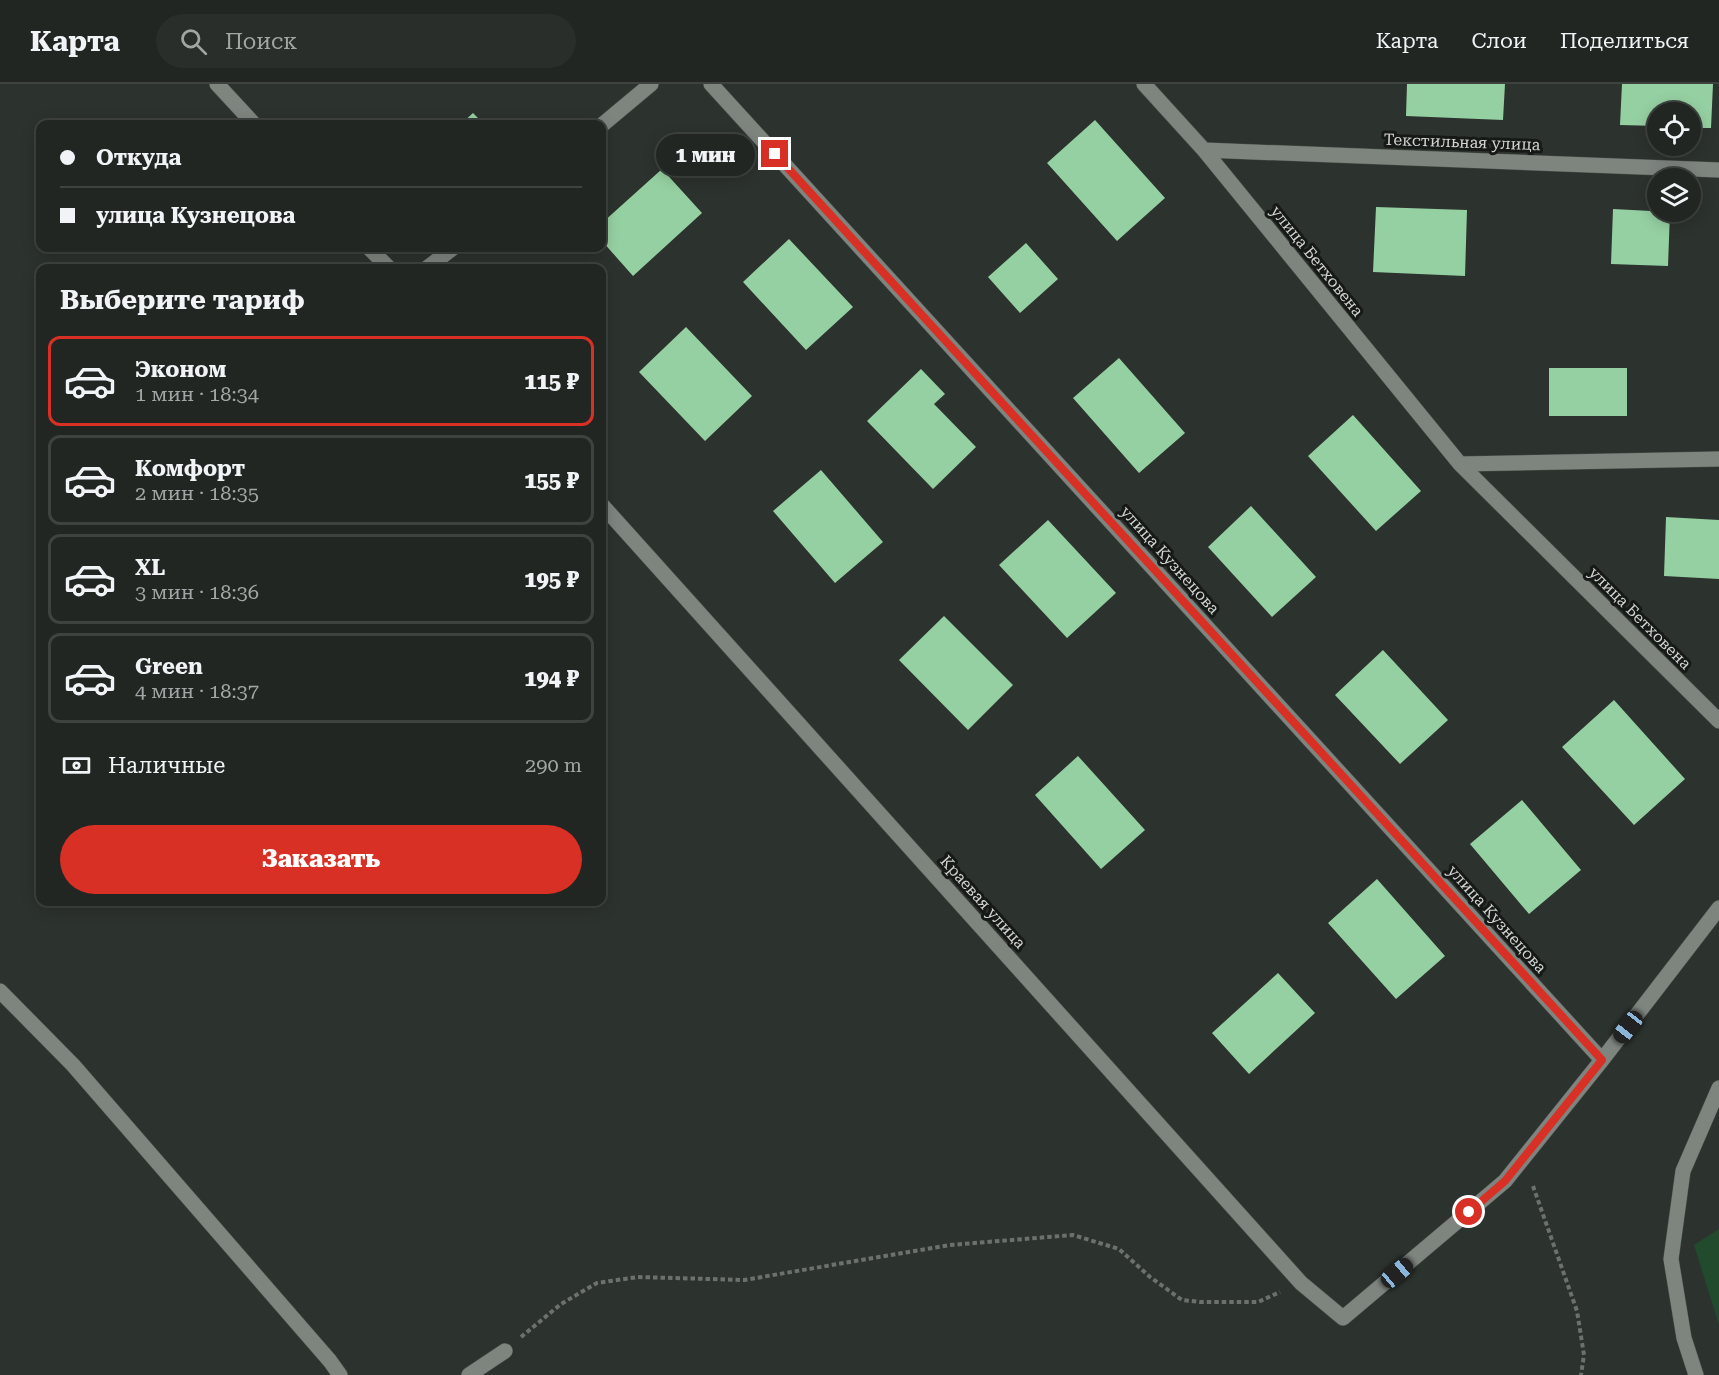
<!DOCTYPE html>
<html lang="ru">
<meta charset="utf-8">
<style>
body{margin:0;font-family:"Roboto Serif",serif;background:#292e2a;color:#f1f3f6;height:100vh;display:flex;flex-direction:column;font-size:22px;white-space:nowrap}
*{box-sizing:border-box;margin:0}
p{font-size:20px;color:#a2a5a5}
.icon{flex:none;width:33px;height:33px;fill:none;stroke:currentColor;stroke-width:2;stroke-linecap:round;stroke-linejoin:round}
.map{position:relative;flex:1;overflow:hidden}
.details{position:absolute;left:36px;top:180px;width:570px;height:642px;display:flex;flex-direction:column;background:#212622;border-radius:12px;box-shadow:0 3px 15px #0003,0 0 0 2px #3e4340}
.details>*{flex:none}
.top-card{position:absolute;left:36px;top:36px;width:570px;height:132px;border-radius:12px;box-shadow:0 3px 15px #0003,0 0 0 2px #3e4340;display:grid;align-content:center;height:132px;padding:0 24px;background:#212622}
.buttons{position:absolute;left:1647px;top:18px;display:grid;gap:12px}
.buttons a{display:grid;place-items:center;width:54px;height:54px;border-radius:50%;background:#212622;box-shadow:0 3px 15px #0003,0 0 0 2px #3e4340;font-size:30px}
.end{position:absolute;width:27px;height:27px;margin:-14px;border:8px solid #d93025;background:#fff;box-shadow:0 0 0 3px #fff}
.from{border-radius:50%}
.bubble{position:absolute;height:42px;border-radius:21px;background:#212622;box-shadow:0 3px 15px #0003,0 0 0 2px #3e4340;font-size:20px;font-weight:800;line-height:42px;text-align:center}
.car{position:absolute;width:18px;height:36px;margin:-18px -9px;border-radius:8px;box-shadow:0 0 4px 2px #0007;background:linear-gradient(#222 24%,#8ab4d8 0 40%,#222 0 76%,#8ab4d8 0 86%,#222 0)}
.top-card b{display:flex;align-items:center;gap:21px;height:57px;font-size:22px}
.top-card b+b{border-top:2px solid #3e4340}
.top-card i{width:15px;height:15px;background:#f1f3f6}
ul{padding:0;list-style:none}
li{display:flex;align-items:center;gap:18px;height:90px;margin:0 12px 9px;padding:0 12px;border:3px solid #3e4340;border-radius:12px}
li div{flex:1}
li b{display:block;font-size:22px}
li em{font-style:normal;font-weight:800}
li.active{border-color:#d93025}
li>.icon{width:54px;height:54px;stroke-width:1.5}
h2{padding:0 24px;font-size:27px;line-height:72px}
.pay{display:flex;align-items:center;gap:15px;height:66px;padding:0 24px;font-size:22px}
.pay p{margin-inline-start:auto}
.button{display:flex;gap:12px;margin-top:auto;padding:12px 24px}
.button a{flex:1;height:69px;border-radius:36px;background:#d93025;color:#fff;font-size:24px;font-weight:800;line-height:69px;text-align:center}
header{display:flex;align-items:center;gap:36px;box-sizing:border-box;height:84px;padding:0 30px;background:#212622;border-bottom:2px solid #3e4340}
header strong{font-size:28px}
nav{display:flex;gap:33px;margin-inline-start:auto;font-size:21px}
.search{width:420px;height:54px;background:#292e2a;display:flex;align-items:center;gap:15px;box-sizing:border-box;padding:0 21px;border-radius:33px;color:#a2a5a5;font-size:22px}
.map>svg:first-child{display:block}
</style>
<header>
<strong>Карта</strong>
<div class="search"><svg class="icon" aria-label="search" viewBox="0 0 24 24"><circle cx="10" cy="10" r="6"/><path d="M15 15l6 6"/></svg>Поиск</div>
<nav><a>Карта</a><a>Слои</a><a>Поделиться</a></nav>
</header>
<div class="map">
<svg width="1719" height="1291" viewBox="0 0 1719 1291">
<rect width="100%" height="100%" fill="#2c322d"/>
<!-- green -->
<path fill="#224a2d" d="M1719,1145V1241L1694,1161Z"/>
<!-- building -->
<path fill="#95d0a2" d="M1407,0H1505L1503,36L1406,32Z
M1622,0H1713L1711,44H1690V28H1658V42L1620,41Z
M473,29L484,40H461Z
M1095,36L1165,114L1117,157L1047,79Z
M662,85L702,129L633,192L602,157V139Z
M1376,123L1467,126L1465,192L1373,188Z
M1613,125L1670,128L1668,182L1611,180Z
M789,155L853,223L806,266L743,198Z
M1026,159L1058,195L1020,229L988,193Z
M686,243L752,312L705,357L639,288Z
M1119,274L1185,349L1139,389L1073,314Z
M1549,284H1627V332H1549Z
M921,285L945,310L934,320L976,363L933,405L867,337Z
M1353,331L1421,407L1376,447L1308,372Z
M821,386L883,458L835,499L773,427Z
M1251,422L1316,493L1272,533L1208,463Z
M1666,433L1719,436V495L1664,492Z
M1048,436L1116,509L1067,554L999,481Z
M944,532L1013,601L968,646L899,576Z
M1383,566L1448,636L1400,680L1335,611Z
M1614,616L1685,695L1634,741L1562,663Z
M1078,672L1145,746L1101,785L1035,711Z
M1522,716L1581,786L1529,830L1470,760Z
M1377,795L1445,872L1396,915L1328,839Z
M1278,889L1315,929L1249,990L1212,949Z"/>
<g fill="none" stroke-linecap="round" stroke-linejoin="round">
<defs>
<path id="minor" d="M217,0L254,40
M711,0L1602,976
M1144,0L1204,66L1460,380L1719,637
M602,41L651,0
M1204,66L1719,86
M369,164L389,184
M427,184L453,164
M1460,380L1719,375
M602,421L1301,1199L1343,1234L1505,1097L1602,976L1719,824
M0,907L73,981L330,1277L340,1291
M469,1291L505,1267
M1696,1291L1684,1254L1671,1175L1683,1087L1719,1004"/>
</defs>
<!-- minor casing -->
<use href="#minor" stroke="#494e4a" stroke-width="16"/>
<!-- path -->
<path stroke="#6c716c" stroke-width="4" stroke-dasharray="4.5 3" stroke-linecap="butt" d="M1533,1102L1577,1227L1584,1271L1581,1291
M521,1253L561,1220L597,1199L638,1193L744,1196L950,1161L1073,1151L1119,1165L1150,1193L1182,1216L1200,1218H1258L1280,1208"/>
<!-- minor -->
<use href="#minor" stroke="#7e857f" stroke-width="15"/>
</g>
<g fill="none" stroke-linecap="round" stroke-linejoin="round">
<!-- route -->
<path stroke="#d93025" stroke-width="8" d="M775,70L1602,976L1505,1097L1469,1128"/>
</g>
<g text-anchor="middle" dominant-baseline="central" stroke-width="6" stroke-linejoin="round" paint-order="stroke">
<!-- street labels -->
<g font-size="16" fill="#d1d4d1" stroke="#161917">
<text transform="translate(1462 58) rotate(2)">Текстильная улица</text>
<text transform="translate(1317 177) rotate(51)">улица Бетховена</text>
<text transform="translate(1170 476) rotate(48)">улица Кузнецова</text>
<text transform="translate(1640 534) rotate(45)">улица Бетховена</text>
<text transform="translate(983 818) rotate(48)">Краевая улица</text>
<text transform="translate(1497 835) rotate(48)">улица Кузнецова</text>
</g>
</g>
</svg>
<div class="buttons">
<a><svg class="icon" aria-label="locate" viewBox="0 0 24 24"><circle cx="12" cy="12" r="6"/><path d="M12 2v4M12 18v4M2 12h4M18 12h4"/></svg></a>
<a><svg class="icon" aria-label="layers" viewBox="0 0 24 24"><path d="M12 4l9 5-9 5-9-5zM3 14l9 5 9-5"/></svg></a>
</div>
<i class="end from" style="left:1469px;top:1128px"></i>
<i class="end" style="left:775px;top:70px"></i>
<div class="bubble" style="left:656px;top:50px;width:99px">1 мин</div>
<i class="car" style="left:1628px;top:943px;rotate:218deg"></i>
<i class="car" style="left:1397px;top:1189px;rotate:50deg"></i>
<div class="top-card">
<b><i class="from"></i>Откуда</b>
<b><i></i>улица Кузнецова</b>
</div>
<section class="details">
<h2>Выберите тариф</h2>
<ul>
<li class="active"><svg class="icon" aria-label="car" viewBox="0 0 24 24"><path d="M5 17H2v-5l4-1 3-4h7l3 4 3 1v5h-3M9 17h6M6 11h13"/><circle cx="7" cy="17" r="2"/><circle cx="17" cy="17" r="2"/></svg><div><b>Эконом</b><p>1 мин · 18:34</p></div><em>115 ₽</em></li>
<li><svg class="icon" aria-label="car" viewBox="0 0 24 24"><path d="M5 17H2v-5l4-1 3-4h7l3 4 3 1v5h-3M9 17h6M6 11h13"/><circle cx="7" cy="17" r="2"/><circle cx="17" cy="17" r="2"/></svg><div><b>Комфорт</b><p>2 мин · 18:35</p></div><em>155 ₽</em></li>
<li><svg class="icon" aria-label="car" viewBox="0 0 24 24"><path d="M5 17H2v-5l4-1 3-4h7l3 4 3 1v5h-3M9 17h6M6 11h13"/><circle cx="7" cy="17" r="2"/><circle cx="17" cy="17" r="2"/></svg><div><b>XL</b><p>3 мин · 18:36</p></div><em>195 ₽</em></li>
<li><svg class="icon" aria-label="car" viewBox="0 0 24 24"><path d="M5 17H2v-5l4-1 3-4h7l3 4 3 1v5h-3M9 17h6M6 11h13"/><circle cx="7" cy="17" r="2"/><circle cx="17" cy="17" r="2"/></svg><div><b>Green</b><p>4 мин · 18:37</p></div><em>194 ₽</em></li>
</ul>
<div class="pay"><svg class="icon" aria-label="cash" viewBox="0 0 24 24"><path d="M3 7h18v10H3z"/><circle cx="12" cy="12" r="2"/></svg>Наличные<p>290 m</p></div>
<div class="button"><a>Заказать</a></div>
</section>
</div>
